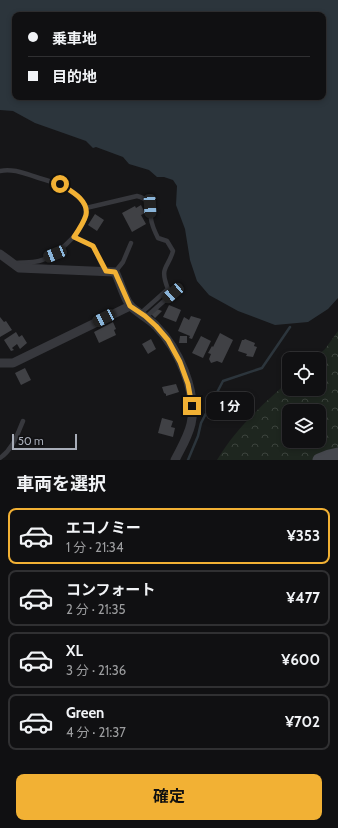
<!DOCTYPE html>
<html lang="ja">
<meta charset="utf-8">
<style>
body{margin:0;font-family:Cabin,"Noto Sans JP",sans-serif;background:#1e1e20;color:#f1f3f6;height:100vh;display:flex;flex-direction:column;font-size:15px;white-space:nowrap}
*{box-sizing:border-box;margin:0}
p{font-size:13px;color:#9c9d9f}
.icon{flex:none;width:22px;height:22px;fill:none;stroke:currentColor;stroke-width:2;stroke-linecap:round;stroke-linejoin:round}
.map{position:relative;height:460px;overflow:hidden}
.panel{display:flex;flex-direction:column;background:#101012;flex:1}
.panel>*{flex:none}
.guide{position:absolute;left:12px;top:12px;width:314px;height:88px;border-radius:8px;box-shadow:0 2px 6px #0003,0 0 0 1px #303032;display:grid;align-content:center;height:88px;padding:0 16px;background:#101012}
.buttons{position:absolute;left:282px;top:352px;display:grid;gap:8px}
.buttons a{display:grid;place-items:center;width:44px;height:44px;border-radius:8px;background:#101012;box-shadow:0 2px 6px #0003,0 0 0 1px #303032;font-size:20px}
.scale{position:absolute;left:12px;bottom:10px;width:65px;box-sizing:border-box;padding-left:4px;border:2px solid #a8adb8;border-top:0;font-size:11px;line-height:14px;white-space:nowrap;color:#a8adb8;-webkit-text-stroke:3px #111113;paint-order:stroke}
.end{position:absolute;width:18px;height:18px;margin:-9px;border:5px solid #f2b134;background:#111;box-shadow:0 0 0 2px #111}
.from{border-radius:50%}
.bubble{position:absolute;height:28px;border-radius:8px;background:#101012;box-shadow:0 2px 6px #0003,0 0 0 1px #303032;font-size:13px;font-weight:700;line-height:28px;text-align:center}
.car{position:absolute;width:12px;height:24px;margin:-12px -6px;border-radius:5px;box-shadow:0 0 3px 1px #0007;background:linear-gradient(#222 24%,#8ab4d8 0 40%,#222 0 76%,#8ab4d8 0 86%,#222 0)}
.guide b{display:flex;align-items:center;gap:14px;height:38px;font-size:15px}
.guide b+b{border-top:1px solid #303032}
.guide i{width:10px;height:10px;background:#f1f3f6}
ul{padding:0;list-style:none}
li{display:flex;align-items:center;gap:12px;height:56px;margin:0 8px 6px;padding:0 8px;border:2px solid #303032;border-radius:8px}
li div{flex:1}
li b{display:block;font-size:15px}
li em{font-style:normal;font-weight:700}
li.active{border-color:#f2b134}
li>.icon{width:36px;height:36px;stroke-width:1.5}
h2{padding:0 16px;font-size:18px;line-height:48px}
.button{display:flex;gap:8px;margin-top:auto;padding:8px 16px}
.button a{flex:1;height:46px;border-radius:8px;background:#f2b134;color:#111;font-size:16px;font-weight:700;line-height:46px;text-align:center}
.map>svg:first-child{display:block}
</style>
<div class="map">
<svg width="338" height="460" viewBox="0 0 338 460">
<defs>
<pattern id="forest-crowns" width="20" height="18" patternUnits="userSpaceOnUse"><rect width="20" height="18" fill="#1e261f"/><path d="M2 6a3 3 0 1 1 6 0M12 15a3 3 0 1 1 6 0" fill="none" stroke="#3c433d"/></pattern>
</defs>
<rect width="100%" height="100%" fill="#161618"/>
<!-- forest -->
<path fill="url(#forest-crowns)" fill-rule="evenodd" d="M338,331V460H217C236,428 262,405 289,381V389H319V359H314L325,349ZM289,411H319V441H289Z"/>
<!-- water -->
<path fill="#2c353c" fill-rule="evenodd" d="M0,0H338V298L328,309L308,322L275,325L238,311L209,295L197,281L190,260L185,229L176,205L177,186L173,180L164,177H157L149,170L129,164L123,157L96,147L93,148L86,141L35,123L13,111L0,110ZM15,15H323V97H15Z"/>
<g fill="none" stroke-linecap="round" stroke-linejoin="round">
<!-- stream -->
<path stroke="#2c353c" stroke-width="2.5" d="M188,460L198,436L201,423L223,381L262,368L290,327"/>
</g>
<!-- building -->
<path fill="#404145" d="M141,205L145,213L141,215L146,224L132,232L122,213L135,206L136,208Z
M95,214L104,220L97,231L88,225Z
M169,305L181,310L176,322L163,317Z
M157,309L162,311L155,318L151,314Z
M191,316L201,319L192,339L189,338L190,336L178,331L184,317L189,320Z
M0,317L4,322L6,321L12,330L0,337Z
M113,322L116,329L114,330L116,335L99,343L94,332Z
M16,332L19,337L22,335L27,343L20,349L17,344L12,348L14,350L11,351L4,340Z
M220,333L233,340L222,363L217,361L211,363L209,359L211,354L208,353L212,346L213,347Z
M180,336H187V343H179Z
M201,336L211,341L203,358L192,353Z
M151,339L156,349L148,354L142,344Z
M245,339L255,343L254,346L257,347L253,357L246,356L247,354L238,351L242,340H244Z
M25,368L31,380L21,385L15,373Z
M176,384L179,392L166,396V394L164,393L162,387Z
M162,418L173,421L171,427L175,428L173,437L158,433Z"/>
<g fill="none" stroke-linecap="round" stroke-linejoin="round">
<!-- lane -->
<path stroke="#37383d" stroke-width="4.5" d="M0,171C13,168 26,174 39,178C53,182 74,188 83,202C97,222 57,257 39,261C31,263 22,262 15,263
M86,208L137,196C152,200 149,207 151,219C152,226 155,232 158,238L167,241L173,251C168,269 159,266 168,289L141,313
M74,237L93,246L105,271
M115,272L123,262L131,243
M146,317L173,293
M0,458C13,449 17,435 23,421"/>
<!-- street -->
<path stroke="#37383d" stroke-width="9" d="M0,254L19,268L115,272C119,279 125,300 130,305C134,311 150,319 156,326C178,348 198,392 191,424C188,437 181,448 175,460
M0,363H13L130,306"/>
<!-- secondary -->
<path stroke="#45474d" stroke-width="13" d="M319,460L329,456L338,454"/>
</g>
<g fill="none" stroke-linecap="round" stroke-linejoin="round">
<!-- route -->
<path stroke="#f2b134" stroke-width="5" d="M60,184C71,191 89,200 86,215C84,222 78,231 74,237L93,246L106,271L115,272L130,306L145,316L156,326L168,340L180,362L188,384L192,406"/>
</g>
</svg>
<div class="buttons">
<a><svg class="icon" aria-label="locate" viewBox="0 0 24 24"><circle cx="12" cy="12" r="6"/><path d="M12 2v4M12 18v4M2 12h4M18 12h4"/></svg></a>
<a><svg class="icon" aria-label="layers" viewBox="0 0 24 24"><path d="M12 4l9 5-9 5-9-5zM3 14l9 5 9-5"/></svg></a>
</div>
<div class="scale">50 m</div>
<i class="end from" style="left:60px;top:184px"></i>
<i class="end" style="left:192px;top:406px"></i>
<div class="bubble" style="left:206px;top:392px;width:48px">1 分</div>
<i class="car" style="left:150px;top:206px;rotate:177deg"></i>
<i class="car" style="left:55px;top:254px;rotate:248deg"></i>
<i class="car" style="left:173px;top:293px;rotate:229deg"></i>
<i class="car" style="left:104px;top:318px;rotate:244deg"></i>
<div class="guide">
<b><i class="from"></i>乗車地</b>
<b><i></i>目的地</b>
</div>
</div>
<section class="panel">
<h2>車両を選択</h2>
<ul>
<li class="active"><svg class="icon" aria-label="car" viewBox="0 0 24 24"><path d="M5 17H2v-5l4-1 3-4h7l3 4 3 1v5h-3M9 17h6M6 11h13"/><circle cx="7" cy="17" r="2"/><circle cx="17" cy="17" r="2"/></svg><div><b>エコノミー</b><p>1 分 · 21:34</p></div><em>¥353</em></li>
<li><svg class="icon" aria-label="car" viewBox="0 0 24 24"><path d="M5 17H2v-5l4-1 3-4h7l3 4 3 1v5h-3M9 17h6M6 11h13"/><circle cx="7" cy="17" r="2"/><circle cx="17" cy="17" r="2"/></svg><div><b>コンフォート</b><p>2 分 · 21:35</p></div><em>¥477</em></li>
<li><svg class="icon" aria-label="car" viewBox="0 0 24 24"><path d="M5 17H2v-5l4-1 3-4h7l3 4 3 1v5h-3M9 17h6M6 11h13"/><circle cx="7" cy="17" r="2"/><circle cx="17" cy="17" r="2"/></svg><div><b>XL</b><p>3 分 · 21:36</p></div><em>¥600</em></li>
<li><svg class="icon" aria-label="car" viewBox="0 0 24 24"><path d="M5 17H2v-5l4-1 3-4h7l3 4 3 1v5h-3M9 17h6M6 11h13"/><circle cx="7" cy="17" r="2"/><circle cx="17" cy="17" r="2"/></svg><div><b>Green</b><p>4 分 · 21:37</p></div><em>¥702</em></li>
</ul>
<div class="button"><a>確定</a></div>
</section>
